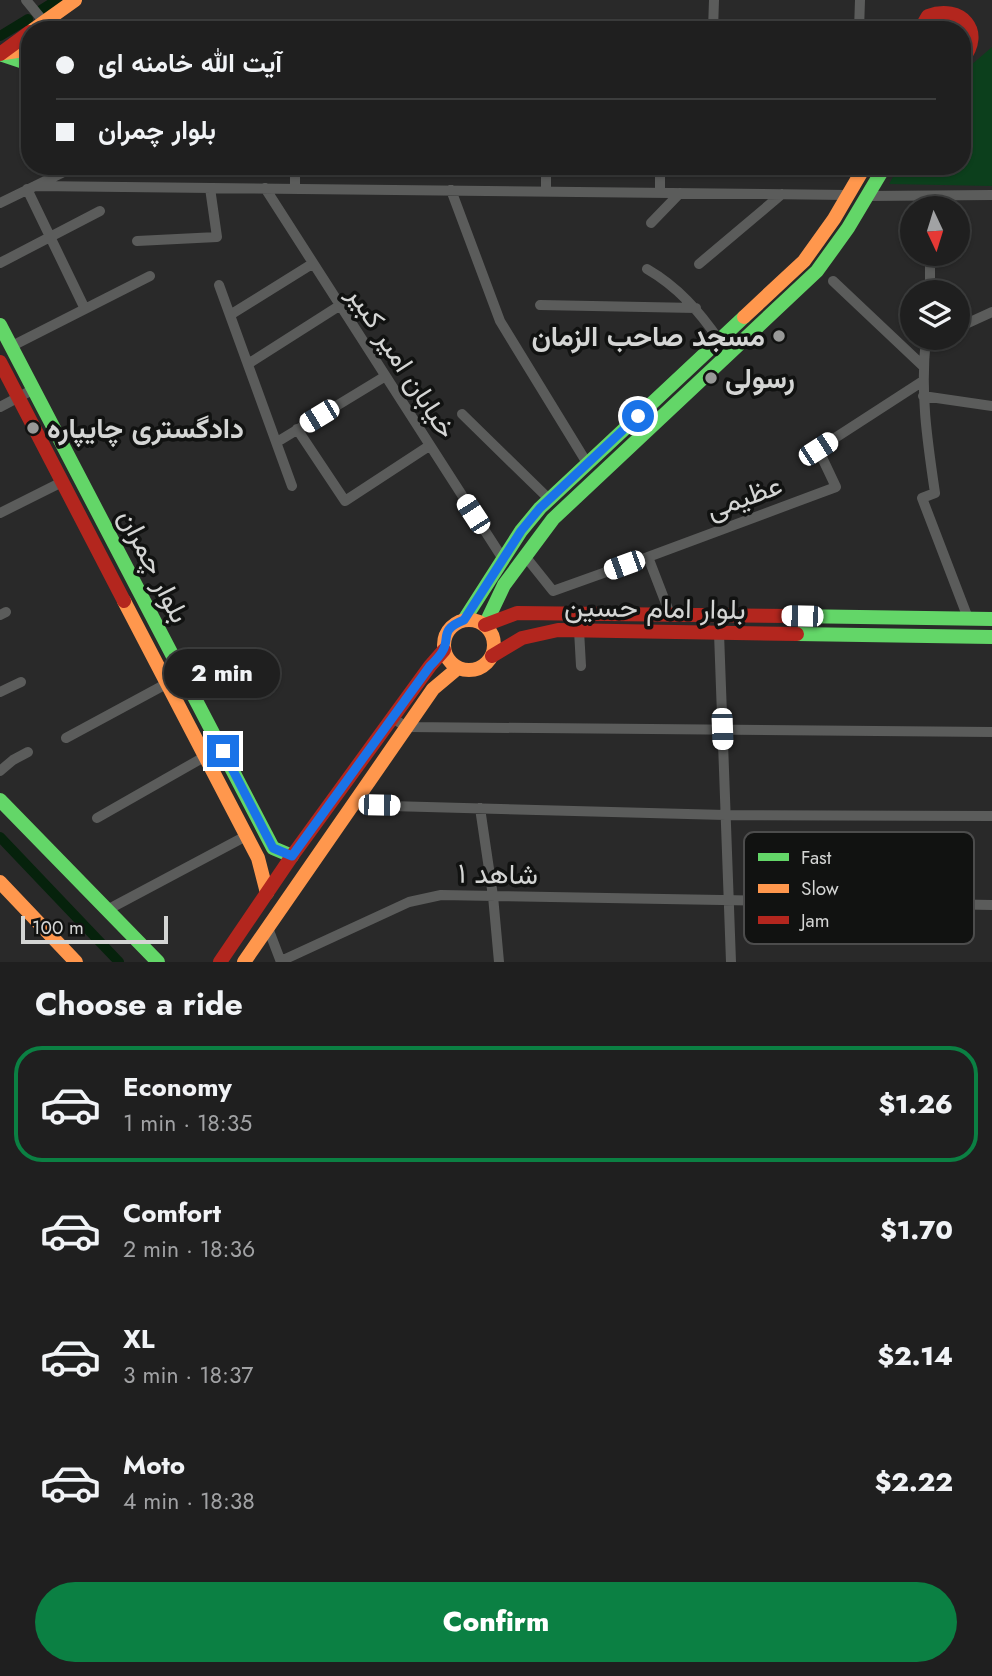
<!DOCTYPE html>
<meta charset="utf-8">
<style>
body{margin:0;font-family:Jost,Vazirmatn,sans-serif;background:#272728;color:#f1f3f6;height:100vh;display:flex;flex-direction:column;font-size:26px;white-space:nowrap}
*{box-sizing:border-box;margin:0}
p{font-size:23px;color:#a1a2a4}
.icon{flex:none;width:38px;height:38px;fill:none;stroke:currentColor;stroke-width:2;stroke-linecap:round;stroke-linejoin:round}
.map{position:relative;height:962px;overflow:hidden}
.side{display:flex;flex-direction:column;background:#1f1f1f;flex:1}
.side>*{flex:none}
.hud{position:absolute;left:21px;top:21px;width:950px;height:154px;border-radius:28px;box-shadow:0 2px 5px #0004,0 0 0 2px #3c3d3d;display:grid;align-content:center;height:154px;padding:0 35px;background:#1f1f1f}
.needle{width:46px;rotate:176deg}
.tools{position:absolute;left:900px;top:196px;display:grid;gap:14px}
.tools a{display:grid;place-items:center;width:70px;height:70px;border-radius:50%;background:#1f1f1f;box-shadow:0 2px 5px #0004,0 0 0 2px #3c3d3d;font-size:35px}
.scale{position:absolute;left:21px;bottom:18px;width:147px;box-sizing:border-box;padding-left:7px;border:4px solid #d4d5d4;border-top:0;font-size:19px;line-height:24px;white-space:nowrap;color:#d4d5d4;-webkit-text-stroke:5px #111211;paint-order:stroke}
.end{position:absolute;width:32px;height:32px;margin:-16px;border:9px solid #1a73e8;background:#fff;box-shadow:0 0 0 4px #fff}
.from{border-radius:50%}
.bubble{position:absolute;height:49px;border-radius:24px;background:#1f1f1f;box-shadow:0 2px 5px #0004,0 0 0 2px #3c3d3d;font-size:23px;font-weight:800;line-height:49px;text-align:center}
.car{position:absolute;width:21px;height:42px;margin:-21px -10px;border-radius:9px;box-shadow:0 0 5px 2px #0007;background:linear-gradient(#fff 24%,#345 0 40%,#fff 0 76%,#345 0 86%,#fff 0)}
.hud b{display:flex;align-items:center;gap:24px;height:66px;font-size:26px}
.hud b+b{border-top:2px solid #3c3d3d}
.hud i{width:18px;height:18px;background:#f1f3f6}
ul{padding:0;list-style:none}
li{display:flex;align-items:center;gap:21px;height:116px;margin:0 14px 10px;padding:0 21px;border:4px solid transparent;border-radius:28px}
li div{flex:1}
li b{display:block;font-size:26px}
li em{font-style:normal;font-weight:800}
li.selected{border-color:#0b8043}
li>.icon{width:63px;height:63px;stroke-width:1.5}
h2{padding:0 35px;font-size:32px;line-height:84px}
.cta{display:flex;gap:14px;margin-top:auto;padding:14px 35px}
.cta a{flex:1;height:80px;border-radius:42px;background:#0b8043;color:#fff;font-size:28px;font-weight:800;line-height:80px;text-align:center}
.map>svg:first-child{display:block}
</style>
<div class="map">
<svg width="992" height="962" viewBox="0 0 992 962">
<rect width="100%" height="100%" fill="#292929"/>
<!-- green -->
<path fill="#0c3f1c" d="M992,47V186L889,184L899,166H962L963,72Z"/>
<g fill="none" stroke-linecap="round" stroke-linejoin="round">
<!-- canal -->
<path stroke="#06220c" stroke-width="10" d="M41,10L57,0
M0,36L28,19
M0,837L119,962"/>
<!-- street -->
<path stroke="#5b5c5b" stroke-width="10" d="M26,0L44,22
M713,30L714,0
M859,30L860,0
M295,166V188
M546,166V191
M660,166V193
M35,186L848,195
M265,188L503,559
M27,189L85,309
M451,190L500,321L587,463
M867,196L992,195
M0,203L76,166
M651,223L680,193
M137,241L217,237L210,188
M0,263L100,211
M699,264L782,194
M647,269C678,287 699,311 719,340
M833,281L923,366
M219,285L292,486
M930,292V254
M540,305L696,308
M230,315L312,264
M957,328L992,312
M926,338C920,392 927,439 935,493L922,498L968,618
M12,346L150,276
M248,364L339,306
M923,396L992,406
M0,407L34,389
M462,414L549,499
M297,429L345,501L429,446
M277,442L384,377
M0,513L62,482
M525,556L553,591L648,557
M670,614L648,557L836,487L818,449L923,381
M0,615L6,612
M579,630L581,666
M719,633L731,962
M0,692L21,682
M392,718L407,727L992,732
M66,738L166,684
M0,771L13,760L28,752
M353,805L725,815L992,816
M480,808L493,896L499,962
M97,818L204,757
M107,910L246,836
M268,928L281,962
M281,961L409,902L441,895L992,905"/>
<!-- fast -->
<path stroke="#63d668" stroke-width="14" d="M0,54L30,64
M0,325L273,848L292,856
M794,616L992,619
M464,620L521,531L540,508L744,317
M485,625L504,585L553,519L817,271L848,228L885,166
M797,634L992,637
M0,800L158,962"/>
<!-- slow -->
<path stroke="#ff974d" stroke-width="14" d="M33,30L75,0
M4,53L30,49
M744,317L804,261L834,219L865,166
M124,601L258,858L267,893
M444 645a25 25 0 1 1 50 0a25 25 0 1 1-50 0Z
M0,882L76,962
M244,962L433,689L458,668"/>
<!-- jam -->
<path stroke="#b3261e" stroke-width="14" d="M920,30L928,16C961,4 986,31 962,60
M0,54L30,32
M0,362L124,601
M485,625L517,613L794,616
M492,656L522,638L558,630L797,634
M220,962L292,856L430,666L444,650"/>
</g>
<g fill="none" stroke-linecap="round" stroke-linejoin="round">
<!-- route -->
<path stroke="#1a73e8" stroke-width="9" d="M223,751L273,848L292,856L430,666C434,662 439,657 442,652C451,639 438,630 464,620L521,531L540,508L638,416"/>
</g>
<!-- markers -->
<g fill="#989998" stroke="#111211" stroke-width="2.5">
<circle cx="779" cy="336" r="7"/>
<circle cx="711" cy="378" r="7"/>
<circle cx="33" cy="428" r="7"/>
</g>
<g text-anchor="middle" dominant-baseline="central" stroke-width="7" stroke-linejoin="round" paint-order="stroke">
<!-- poi labels -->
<g font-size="28" font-weight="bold" fill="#d4d5d4" stroke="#111211" text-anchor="start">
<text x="765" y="336" text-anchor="end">مسجد صاحب الزمان</text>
<text x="725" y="378">رسولی</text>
<text x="47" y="428">دادگستری چایپاره</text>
</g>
<!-- street labels -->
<g font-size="28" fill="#d4d5d4" stroke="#111211">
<text transform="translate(402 362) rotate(57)">خیابان امیر کبیر</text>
<text transform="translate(744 497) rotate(-20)">عظیمی</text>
<text transform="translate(154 566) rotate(63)">بلوار چمران</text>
<text transform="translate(655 608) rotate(1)">بلوار امام حسین</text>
<text transform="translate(498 874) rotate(1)">شاهد ۱</text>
</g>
</g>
<!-- legend -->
<rect x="744" y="832" width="230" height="112" rx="10" fill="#111211" stroke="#4c4c4c" stroke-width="2"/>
<rect x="758" y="853" width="31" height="8" fill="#63d668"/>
<rect x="758" y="884" width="31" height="9" fill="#ff974d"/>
<rect x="758" y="916" width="31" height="8" fill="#b3261e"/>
<g font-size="19" fill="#d4d5d4">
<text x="801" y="864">Fast</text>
<text x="801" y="895">Slow</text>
<text x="801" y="927">Jam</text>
</g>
</svg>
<div class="tools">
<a><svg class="needle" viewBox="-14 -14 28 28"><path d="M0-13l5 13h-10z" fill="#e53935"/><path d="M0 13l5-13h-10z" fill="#a1a2a4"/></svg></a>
<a><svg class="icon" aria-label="layers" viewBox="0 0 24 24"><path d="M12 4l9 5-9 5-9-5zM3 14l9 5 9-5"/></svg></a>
</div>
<div class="scale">100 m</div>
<i class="end from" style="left:638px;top:416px"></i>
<i class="end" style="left:223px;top:751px"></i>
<div class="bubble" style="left:164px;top:649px;width:116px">2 min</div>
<i class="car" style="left:319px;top:416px;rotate:239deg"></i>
<i class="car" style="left:818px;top:449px;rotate:57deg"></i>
<i class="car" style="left:473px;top:514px;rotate:327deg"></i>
<i class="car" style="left:624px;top:565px;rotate:250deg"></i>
<i class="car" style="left:802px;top:616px;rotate:271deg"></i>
<i class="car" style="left:722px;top:729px;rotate:178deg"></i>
<i class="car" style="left:379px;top:805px;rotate:91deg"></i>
<div class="hud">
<b><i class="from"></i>آیت الله خامنه ای</b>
<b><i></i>بلوار چمران</b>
</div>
</div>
<section class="side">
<h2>Choose a ride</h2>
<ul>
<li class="selected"><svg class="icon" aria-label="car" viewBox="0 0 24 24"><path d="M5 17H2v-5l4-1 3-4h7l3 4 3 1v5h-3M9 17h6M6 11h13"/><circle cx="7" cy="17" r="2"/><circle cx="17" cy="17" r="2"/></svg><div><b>Economy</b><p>1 min · 18:35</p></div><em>$1.26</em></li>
<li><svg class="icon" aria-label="car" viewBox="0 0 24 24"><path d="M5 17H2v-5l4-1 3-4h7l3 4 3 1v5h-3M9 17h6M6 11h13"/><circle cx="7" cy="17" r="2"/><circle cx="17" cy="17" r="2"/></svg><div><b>Comfort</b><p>2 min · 18:36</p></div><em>$1.70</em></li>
<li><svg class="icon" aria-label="car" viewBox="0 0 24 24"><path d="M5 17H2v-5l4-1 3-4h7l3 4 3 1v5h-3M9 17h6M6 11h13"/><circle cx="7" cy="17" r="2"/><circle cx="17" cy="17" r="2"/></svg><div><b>XL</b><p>3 min · 18:37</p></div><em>$2.14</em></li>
<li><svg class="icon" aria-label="car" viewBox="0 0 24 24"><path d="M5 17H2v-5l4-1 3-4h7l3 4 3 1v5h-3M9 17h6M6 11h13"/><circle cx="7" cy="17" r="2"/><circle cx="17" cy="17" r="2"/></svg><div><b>Moto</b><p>4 min · 18:38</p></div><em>$2.22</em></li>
</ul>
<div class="cta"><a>Confirm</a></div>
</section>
